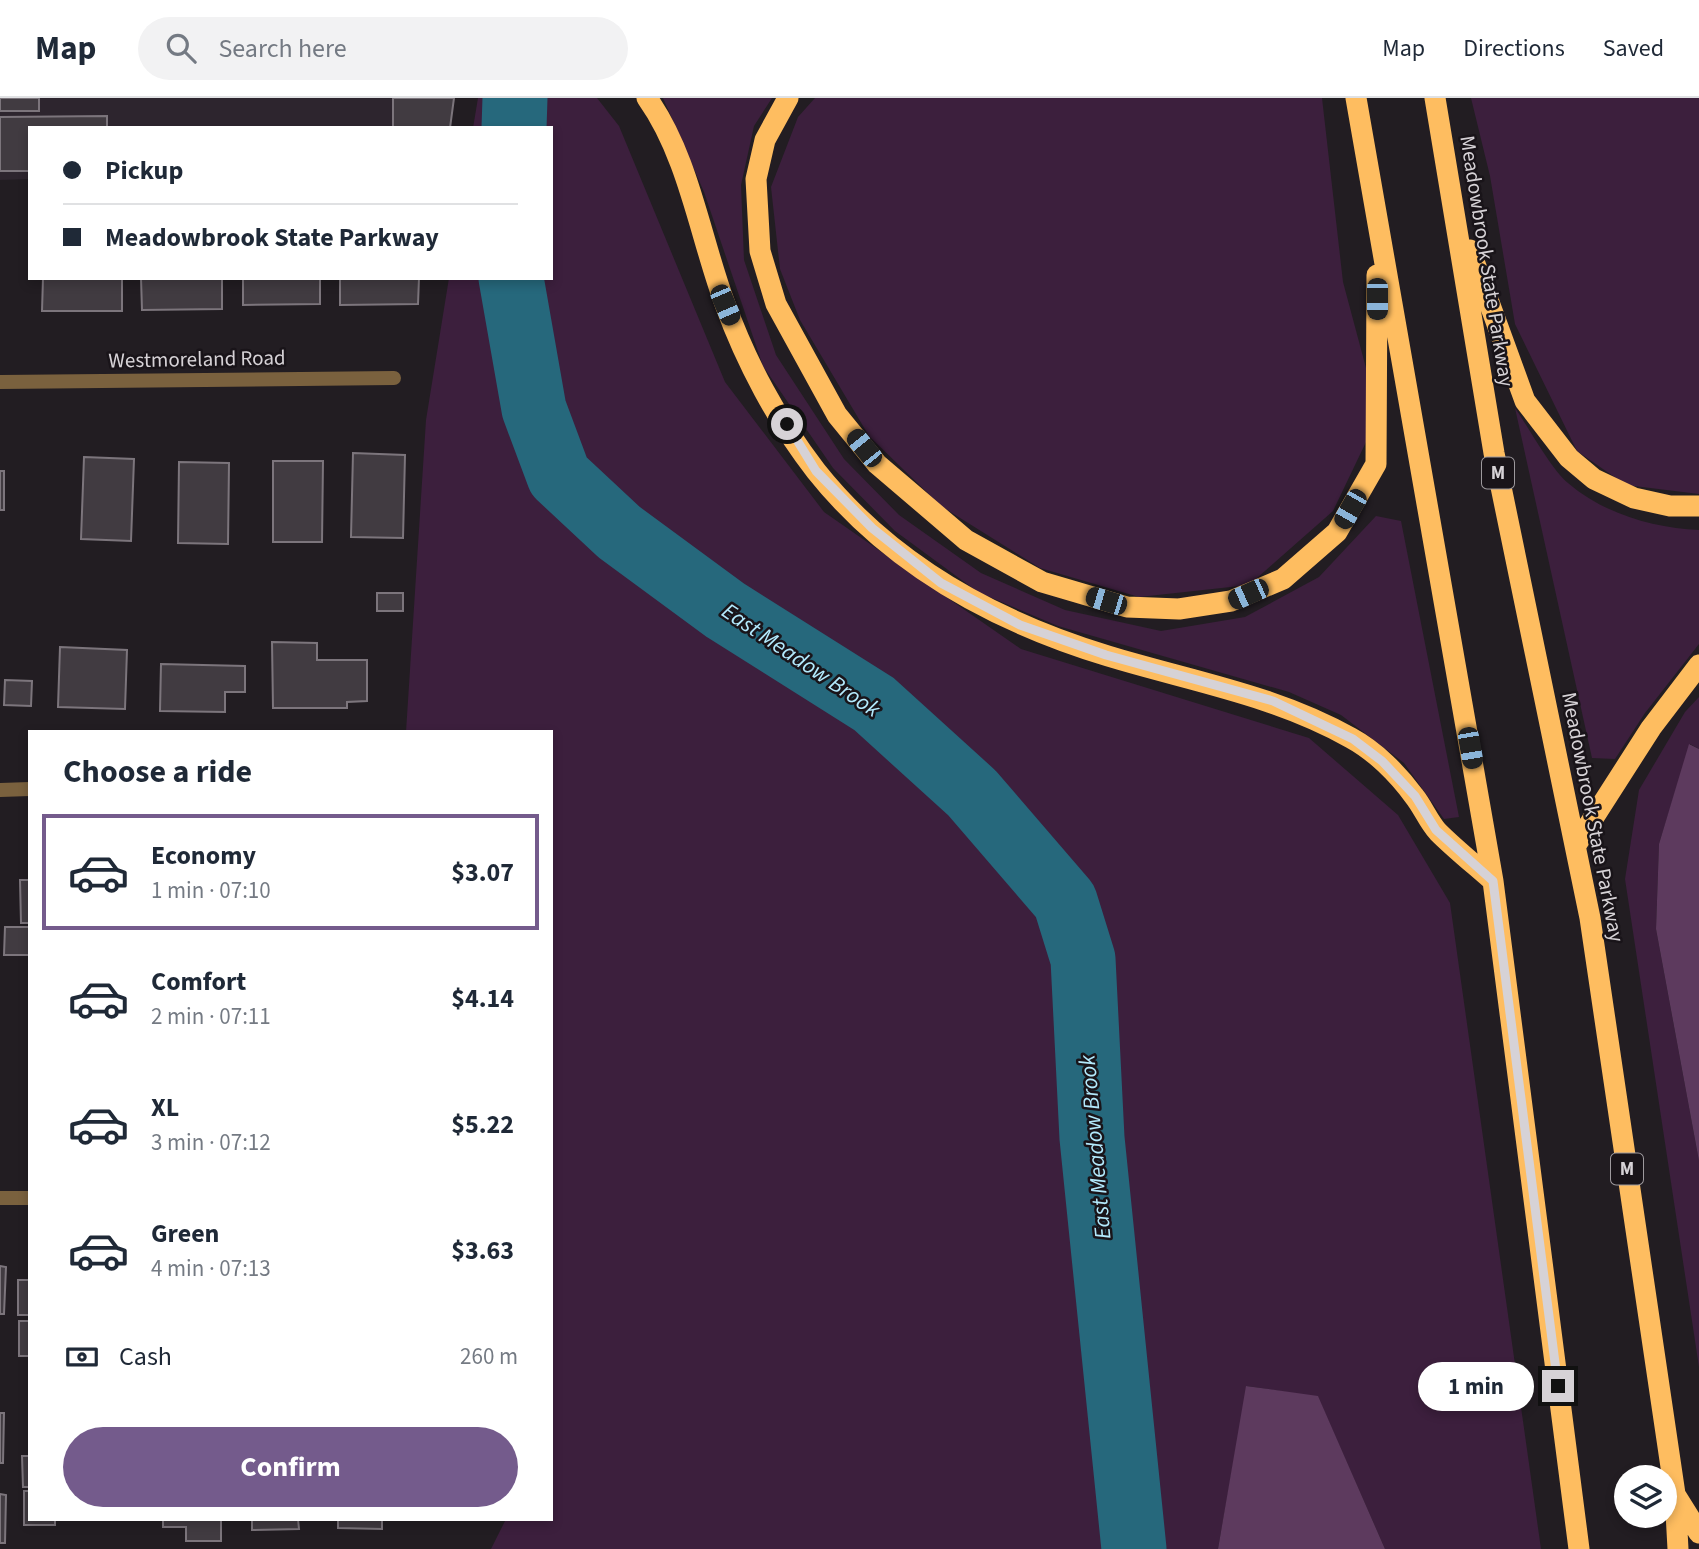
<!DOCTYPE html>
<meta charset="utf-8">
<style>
body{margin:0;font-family:"Source Sans 3",sans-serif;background:#f2f2f3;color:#1f2937;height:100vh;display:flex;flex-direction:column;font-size:26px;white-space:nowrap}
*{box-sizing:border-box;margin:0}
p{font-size:23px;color:#747a83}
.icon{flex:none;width:38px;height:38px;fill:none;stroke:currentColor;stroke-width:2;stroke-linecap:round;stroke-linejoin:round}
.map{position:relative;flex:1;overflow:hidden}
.drawer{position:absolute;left:28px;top:632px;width:525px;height:791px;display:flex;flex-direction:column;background:#fff;border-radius:0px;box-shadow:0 4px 10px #0003}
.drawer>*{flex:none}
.guide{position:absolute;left:28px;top:28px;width:525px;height:154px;border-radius:0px;box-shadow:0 4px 10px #0003;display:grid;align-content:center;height:154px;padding:0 35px;background:#fff}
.tools{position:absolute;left:1614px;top:1367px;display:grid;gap:14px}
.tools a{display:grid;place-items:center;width:63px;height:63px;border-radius:50%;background:#fff;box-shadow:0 4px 10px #0003;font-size:35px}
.end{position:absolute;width:32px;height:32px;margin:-16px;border:9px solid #d6d2d6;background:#111;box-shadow:0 0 0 4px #111}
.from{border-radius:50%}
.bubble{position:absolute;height:49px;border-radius:24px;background:#fff;box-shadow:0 4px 10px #0003;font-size:23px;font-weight:700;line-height:49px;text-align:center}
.car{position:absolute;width:21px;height:42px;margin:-21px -10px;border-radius:9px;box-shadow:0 0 5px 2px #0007;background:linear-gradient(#222 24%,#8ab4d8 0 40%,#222 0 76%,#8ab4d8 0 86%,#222 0)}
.guide b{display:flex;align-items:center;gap:24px;height:66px;font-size:26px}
.guide b+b{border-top:2px solid #e0e1e3}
.guide i{width:18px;height:18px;background:#1f2937}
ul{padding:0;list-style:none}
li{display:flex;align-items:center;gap:21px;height:116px;margin:0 14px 10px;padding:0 21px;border:4px solid transparent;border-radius:0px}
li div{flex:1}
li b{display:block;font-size:26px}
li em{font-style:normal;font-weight:700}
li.selected{border-color:#745b8c}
li>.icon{width:63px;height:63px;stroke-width:1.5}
h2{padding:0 35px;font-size:32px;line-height:84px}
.pay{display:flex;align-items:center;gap:18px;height:77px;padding:0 35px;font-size:26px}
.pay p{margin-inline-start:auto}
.cta{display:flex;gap:14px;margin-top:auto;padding:14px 35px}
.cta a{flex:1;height:80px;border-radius:42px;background:#745b8c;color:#fff;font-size:28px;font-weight:700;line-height:80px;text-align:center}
header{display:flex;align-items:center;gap:42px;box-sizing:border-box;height:98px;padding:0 35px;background:#fff;border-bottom:2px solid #e0e1e3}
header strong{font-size:33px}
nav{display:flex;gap:38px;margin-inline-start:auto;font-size:24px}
.search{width:490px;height:63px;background:#f2f2f3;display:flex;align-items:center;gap:18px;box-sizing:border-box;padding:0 24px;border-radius:38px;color:#747a83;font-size:26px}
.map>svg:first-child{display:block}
</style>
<header>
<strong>Map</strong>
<div class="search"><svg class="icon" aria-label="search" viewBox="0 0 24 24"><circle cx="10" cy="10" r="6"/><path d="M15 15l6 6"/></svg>Search here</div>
<nav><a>Map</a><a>Directions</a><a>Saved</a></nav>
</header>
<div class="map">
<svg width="1699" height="1451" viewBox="0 0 1699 1451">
<rect width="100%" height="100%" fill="#221d22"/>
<!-- built -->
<path fill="#2d252e" d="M0,0H453L451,30H30V81L0,82Z"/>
<!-- green -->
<path fill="#3c1f3d" d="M478,0H597L619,28L725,284L824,414L1021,551L1309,640L1398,717L1450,805L1541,1451H1385L1318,1299L1247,1288L1218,1451H491L506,1421H551V634H406L426,322L449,180H551V30H473Z
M663,0H772L754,28L741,87L744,162L776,257L844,361L899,417L981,475L1065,512L1161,533L1245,519L1319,479L1376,418L1401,423L1459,719L1444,721L1404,665L1341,617L1289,594L1058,528L978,494L895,433L833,370L763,268L704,94Z
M815,0H1322L1343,184L1370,285L1366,344L1333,413L1249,487L1139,499L1040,470L941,408L869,338L800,222L780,171L771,89L798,19Z
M1471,0H1699V396L1626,387L1577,353L1515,226L1490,78Z
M1515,310C1529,330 1551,371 1568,385C1604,416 1654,430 1699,432V546L1645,615L1615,661L1592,660Z
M1699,599V651L1690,646L1659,746L1656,831L1699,1063V1269L1625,781L1639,692L1685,614Z"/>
<!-- forest -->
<path fill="#5d3a5e" d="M1689,646L1699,651V1063L1656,831L1659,746Z
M1246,1288L1318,1298L1385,1451H1218Z"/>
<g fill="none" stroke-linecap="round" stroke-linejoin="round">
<!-- river -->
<path stroke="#26687c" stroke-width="65" d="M514,30L515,0
M511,180L534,311L559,378L619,434L725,512L874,606L972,695L1065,803L1083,861L1092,1040L1134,1451"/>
</g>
<!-- building -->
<path fill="#413b41" stroke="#7c757c" stroke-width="2" d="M0,0H39V13H0Z
M393,0H454L450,30H393Z
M107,18V30H30V73H0V19Z
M43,180H122V213H42Z
M141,180H222V211L142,212Z
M243,180H320V206L243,207Z
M340,180H419L418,206L340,207Z
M353,355L405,357L403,440L351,439Z
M84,359L134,361L131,443L81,441Z
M273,363H323L322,444H273Z
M179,364L229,365L228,446L178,445Z
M0,373H4V412H0Z
M377,495H403V513H377Z
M272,544L317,545V562H367V603L347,604V610H273Z
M60,549L127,552L125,611L58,609Z
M161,566L245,568V594H225V614L160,613Z
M5,582L32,583L31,608L4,607Z
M20,782H30V825H21Z
M5,829H30V857H4Z
M0,1168L6,1169L4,1216H0Z
M18,1182H30V1217H18Z
M19,1223H30V1258H19Z
M0,1315H4L3,1365H0Z
M22,1358H30V1389H23Z
M24,1393H30V1421H55V1427H24Z
M0,1396L6,1397L5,1445H0Z
M163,1421H221V1443H186V1429H163Z
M252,1421H298L299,1431L252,1432Z
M338,1421H382V1431L338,1430Z"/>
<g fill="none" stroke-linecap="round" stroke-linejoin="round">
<!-- minor -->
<path stroke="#7a613e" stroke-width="14" d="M0,284L394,280
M0,692L30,691
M0,1100H30"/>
<!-- motorway -->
<path stroke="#febd60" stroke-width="21" d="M647,0C689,59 700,139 725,206C746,264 778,324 816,373C890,466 996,524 1108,558C1190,583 1275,597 1351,640C1375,653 1398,676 1414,698C1423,709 1428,723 1438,734C1455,751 1475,767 1493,783
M788,0L765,42L756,81L760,153L776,206L837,317L877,366L966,442L1042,484L1127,509L1179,511L1231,503L1283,481L1337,434L1376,366L1377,177
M1356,0L1493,783L1579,1451
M1435,0L1494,355L1590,820L1675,1396L1678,1451
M1470,152L1525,303L1569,360L1594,381L1634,400L1670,408H1699
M1576,747L1651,630L1699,567
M1676,1398L1699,1435"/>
</g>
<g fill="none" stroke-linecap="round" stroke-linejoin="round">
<!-- route -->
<path stroke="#d6d2d6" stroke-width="9" d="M787,326L816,373L872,430L941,485L1020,527L1106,557L1273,603L1353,641L1382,663L1415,698L1436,732L1493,783L1558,1288"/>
</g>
<g text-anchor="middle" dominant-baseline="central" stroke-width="5" stroke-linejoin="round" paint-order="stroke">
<!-- shield labels -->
<g fill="#191419" stroke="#9d999d" stroke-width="2">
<rect x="1482" y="359.5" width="32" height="31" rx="5"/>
<rect x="1611" y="1055.5" width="32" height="31" rx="5"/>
</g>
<g font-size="19" font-weight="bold" fill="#d6d2d6">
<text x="1498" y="375">M</text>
<text x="1627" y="1071">M</text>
</g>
<!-- street labels -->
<g font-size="21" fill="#d6d2d6" stroke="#191419">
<text transform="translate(1487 163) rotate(81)">Meadowbrook State Parkway</text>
<text transform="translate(197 261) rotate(-1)">Westmoreland Road</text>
<text transform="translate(1593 719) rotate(79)">Meadowbrook State Parkway</text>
</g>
<!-- water labels -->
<g font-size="23" font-style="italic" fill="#b3eafd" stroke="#191419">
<text transform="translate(801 562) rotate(34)">East Meadow Brook</text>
<text transform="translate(1095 1049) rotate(-95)">East Meadow Brook</text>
</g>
</g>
</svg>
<div class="tools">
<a><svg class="icon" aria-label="layers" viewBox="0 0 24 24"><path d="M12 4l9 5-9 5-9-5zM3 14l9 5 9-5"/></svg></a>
</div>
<i class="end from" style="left:787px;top:326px"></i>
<i class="end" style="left:1558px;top:1288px"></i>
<div class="bubble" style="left:1418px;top:1264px;width:116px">1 min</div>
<i class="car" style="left:1377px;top:201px;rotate:180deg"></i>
<i class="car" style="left:725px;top:207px;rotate:157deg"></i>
<i class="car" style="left:864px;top:350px;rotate:321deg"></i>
<i class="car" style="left:1350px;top:411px;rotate:210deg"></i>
<i class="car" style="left:1248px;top:496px;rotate:246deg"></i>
<i class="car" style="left:1106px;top:503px;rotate:287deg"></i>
<i class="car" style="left:1470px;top:650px;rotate:170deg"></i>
<div class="guide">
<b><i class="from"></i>Pickup</b>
<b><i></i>Meadowbrook State Parkway</b>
</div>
<section class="drawer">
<h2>Choose a ride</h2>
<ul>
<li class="selected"><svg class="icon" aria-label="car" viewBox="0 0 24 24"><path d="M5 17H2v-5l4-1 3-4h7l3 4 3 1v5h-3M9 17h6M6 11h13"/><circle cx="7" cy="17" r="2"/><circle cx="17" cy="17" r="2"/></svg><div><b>Economy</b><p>1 min · 07:10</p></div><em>$3.07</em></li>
<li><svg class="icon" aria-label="car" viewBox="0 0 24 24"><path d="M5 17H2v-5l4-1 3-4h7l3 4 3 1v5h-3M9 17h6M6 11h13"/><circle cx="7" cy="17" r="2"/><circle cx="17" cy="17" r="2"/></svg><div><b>Comfort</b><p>2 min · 07:11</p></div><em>$4.14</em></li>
<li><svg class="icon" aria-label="car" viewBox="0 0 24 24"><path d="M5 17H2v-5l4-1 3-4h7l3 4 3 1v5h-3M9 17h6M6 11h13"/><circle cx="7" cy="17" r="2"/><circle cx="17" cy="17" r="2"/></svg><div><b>XL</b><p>3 min · 07:12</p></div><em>$5.22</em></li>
<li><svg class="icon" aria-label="car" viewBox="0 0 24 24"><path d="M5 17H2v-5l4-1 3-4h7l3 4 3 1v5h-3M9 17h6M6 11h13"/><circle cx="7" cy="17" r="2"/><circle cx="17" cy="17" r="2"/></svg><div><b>Green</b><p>4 min · 07:13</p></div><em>$3.63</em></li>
</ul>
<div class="pay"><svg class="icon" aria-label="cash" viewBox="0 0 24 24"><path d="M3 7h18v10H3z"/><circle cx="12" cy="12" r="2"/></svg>Cash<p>260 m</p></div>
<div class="cta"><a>Confirm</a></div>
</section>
</div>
